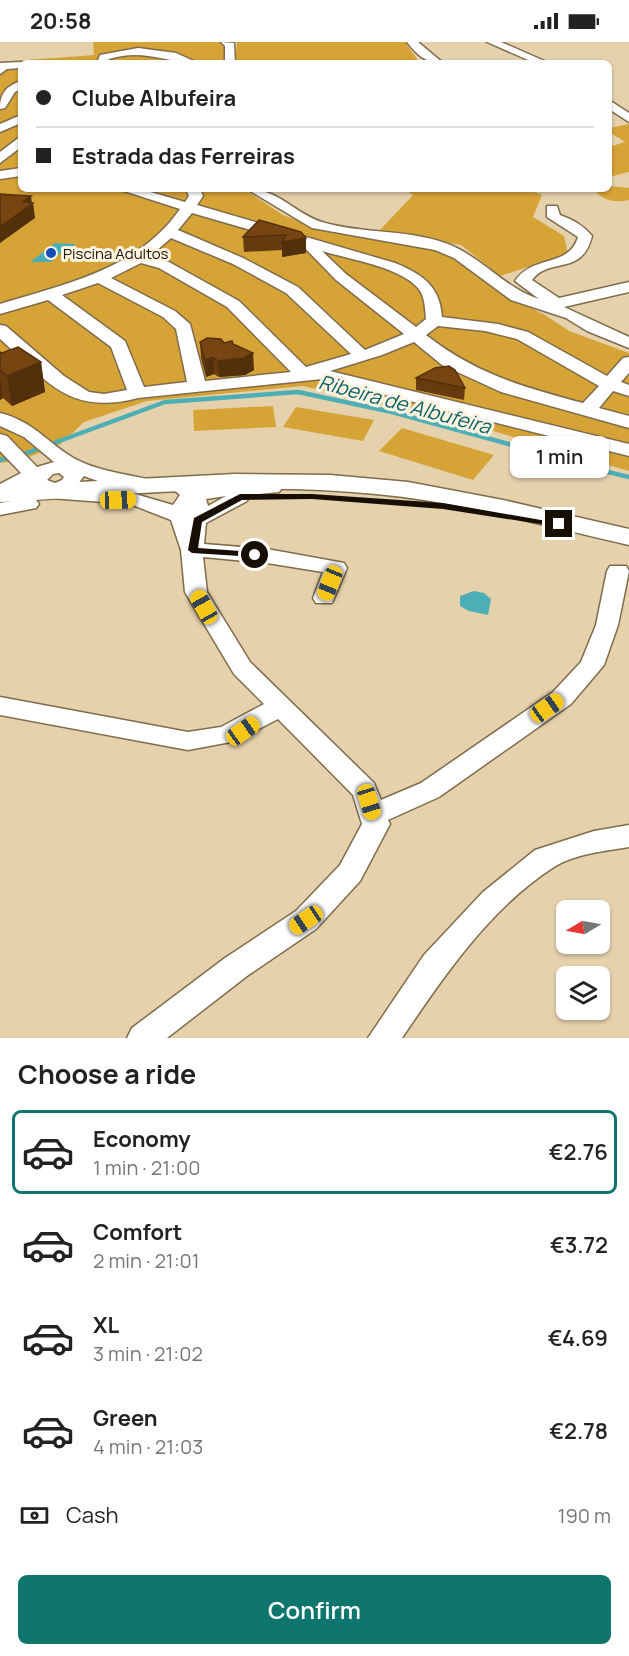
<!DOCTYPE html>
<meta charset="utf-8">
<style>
body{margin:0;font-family:Manrope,sans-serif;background:#f6f6f6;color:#222;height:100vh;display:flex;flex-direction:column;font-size:22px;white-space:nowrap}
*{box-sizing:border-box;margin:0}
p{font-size:20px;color:#767676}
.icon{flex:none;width:33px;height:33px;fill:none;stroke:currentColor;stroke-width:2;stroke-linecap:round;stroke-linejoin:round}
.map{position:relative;height:996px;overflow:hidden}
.details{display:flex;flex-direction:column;background:#fff;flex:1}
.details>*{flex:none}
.top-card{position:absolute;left:18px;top:18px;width:594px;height:132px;border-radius:9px;box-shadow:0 2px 4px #0004;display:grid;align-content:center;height:132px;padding:0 18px;background:#fff}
.needle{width:39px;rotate:260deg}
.tools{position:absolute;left:556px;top:858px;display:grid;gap:12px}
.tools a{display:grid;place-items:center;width:54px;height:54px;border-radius:9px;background:#fff;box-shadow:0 2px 4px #0004;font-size:30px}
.end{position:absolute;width:27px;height:27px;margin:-14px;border:8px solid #170f04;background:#fff;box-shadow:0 0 0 3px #fff}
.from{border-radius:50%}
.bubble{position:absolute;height:42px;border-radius:9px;background:#fff;box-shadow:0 2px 4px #0004;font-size:20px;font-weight:600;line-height:42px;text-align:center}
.car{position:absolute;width:18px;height:36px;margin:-18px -9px;border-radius:8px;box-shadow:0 0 4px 2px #0007;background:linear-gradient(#f5c518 24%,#345 0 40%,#f5c518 0 76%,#345 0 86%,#f5c518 0)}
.top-card b{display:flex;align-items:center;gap:21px;height:57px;font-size:22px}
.top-card b+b{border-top:2px solid #e0e0e0}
.top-card i{width:15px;height:15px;background:#222}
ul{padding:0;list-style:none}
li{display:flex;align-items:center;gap:18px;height:84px;margin:0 12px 9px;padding:0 6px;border:3px solid transparent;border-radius:9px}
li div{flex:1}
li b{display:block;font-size:22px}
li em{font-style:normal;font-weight:600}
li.current{border-color:#0f766e}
li>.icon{width:54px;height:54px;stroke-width:1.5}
h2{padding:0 18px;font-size:27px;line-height:72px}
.pay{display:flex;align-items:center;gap:15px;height:66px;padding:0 18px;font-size:22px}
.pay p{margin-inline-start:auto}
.cta{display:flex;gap:12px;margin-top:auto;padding:12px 18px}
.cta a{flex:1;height:69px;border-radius:9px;background:#0f766e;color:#fff;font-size:24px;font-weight:600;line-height:69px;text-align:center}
.status{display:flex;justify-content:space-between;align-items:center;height:42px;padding:0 30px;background:#fff;direction:ltr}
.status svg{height:16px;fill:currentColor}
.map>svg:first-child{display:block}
</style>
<div class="status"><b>20:58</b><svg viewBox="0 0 49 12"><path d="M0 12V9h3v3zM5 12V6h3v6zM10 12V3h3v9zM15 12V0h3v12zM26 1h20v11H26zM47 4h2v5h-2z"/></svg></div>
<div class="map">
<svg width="629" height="996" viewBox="0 0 629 996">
<rect width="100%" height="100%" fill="#e6d1ad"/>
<!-- green -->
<path fill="#d6a336" d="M93,0H224L228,3L226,21H21V147H244L283,173L322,188L433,206L453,214L503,252L545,273L569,289L629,311V429L493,389L303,344L147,359L84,380L61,402L22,418L0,421V20L94,13Z
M237,0H405L417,17L416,21H235Z
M629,82V130L609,135V105L625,100L609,90V86Z
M609,144L629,146V158C613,161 604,159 593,147H609Z
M404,147H527L542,153L533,175L564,194L568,212L500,234L461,203L379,189L413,153Z
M273,364L276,385L194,389L193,368Z
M296,365L374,378L363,399L283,385Z
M402,386L494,413L473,438L379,409Z"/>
<!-- water -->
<path fill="#4cafb6" d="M55,201L74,202L78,208L62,210L51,220H30Z
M474,549L484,551L491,557L488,573L469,569L460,564V554Z"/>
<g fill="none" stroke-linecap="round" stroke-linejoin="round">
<!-- stream -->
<path stroke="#4cafb6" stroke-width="4.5" d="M0,418L24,412L165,360L298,350L392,370L516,404L537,413L629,435"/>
<defs>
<path id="minor" d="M221,0L234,1L235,21H225V4Z
M407,0H418L443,21C426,21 418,14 407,0Z
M487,0H501L549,21H535Z
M138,6L176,11L198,21C166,21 143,6 109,17L107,21H97L100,13Z
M21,20L25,21H21V26L7,27L0,32V21Z
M21,39V47L15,50L5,66L0,67C0,52 6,44 21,39Z
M609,58L629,71V80L609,67Z
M21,73V81L0,90V82Z
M21,94V105L0,121V110Z
M21,126V134L0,137V129Z
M118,147H140L185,160L189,154L186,147H200L203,154L197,163L395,221C422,232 440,244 442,275L498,282L528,290L607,334L623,316L629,315V331L621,340L629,343V354L613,349L599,366L629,374V386L501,350L442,323L414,300L382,313L330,329L629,402V414L322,337L138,356C69,374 47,339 0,297V283L6,284L64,334L89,350L104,352L127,348L111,305L48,258L0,272V262C65,242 139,227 180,167ZM192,171L302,203L336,238L404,292L365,308L298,245L243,216L178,188ZM171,196L233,222L286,251L351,312L306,325L239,259L169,220L150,214ZM322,209C348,217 400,225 418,246C425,254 425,267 426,277L416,285L346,232ZM141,221L159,226L227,265L291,330L205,339L190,282L175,269L111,236ZM98,241L163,275L176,287L187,340L144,345L125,299L62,253ZM438,284L485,289L517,297L599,344L583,361C523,345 476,332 426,293Z
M247,147C279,147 294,171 322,180C361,192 406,187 445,201C480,213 504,246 539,257L515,239C533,212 569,226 578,195L547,175V164H557L560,173C573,178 583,183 592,194C582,235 550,214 532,238L559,256L629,240V250L564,265L629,295V306L587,289L566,276L511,258L454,216L435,208L312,186Z
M0,371C31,379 42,395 67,412C92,429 123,431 151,438L154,442L151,446C131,451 103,441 84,434L74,447L121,448L173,463L180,453L174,448L177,444C188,441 197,446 209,443L279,442L282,446L279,450L249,453L247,459L206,481L204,502L267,507L344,521L347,526L332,561H316L313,556L323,530L267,521L203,515L207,550L250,620L374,741L381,758L421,741L553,650L581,620L596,583L607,529L610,524H626L629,529L618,583L604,623L571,662L439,755L388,778L390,782L360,839L316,887L247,934L167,996H127L132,986L225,916L296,869L340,823L362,782L353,753L278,677L236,699L188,708L0,673V655L188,690L221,685L264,662L234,632L185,550L181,508L171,478L130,462L50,456L29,444L0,455V442L21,431L0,409V392L7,394L37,425L54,420L24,395L0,384ZM59,431L64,435L62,438L55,441L47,438L53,432ZM226,454L208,464L206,457Z
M29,456L36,458L39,462L36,466L0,473V461Z
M629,783V805C605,809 574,812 554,825C491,865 443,935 402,996H368L424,913L483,850L535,808L594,789Z"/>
<path id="major" d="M235,432L330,433L408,440L503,458L629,487V503C545,484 462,460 376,452C251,439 125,453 0,460V444Z"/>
</defs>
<!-- minor casing -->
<use href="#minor" stroke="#7f6c4a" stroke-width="3"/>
<!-- major casing -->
<use href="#major" stroke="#7f6c4a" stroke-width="3"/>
<!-- minor -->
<use href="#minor" fill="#fff" fill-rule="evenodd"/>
<!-- major -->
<use href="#major" fill="#fff" fill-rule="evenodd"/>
</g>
<!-- wall -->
<path fill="#653b0f" d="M259,178L306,196V211L282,215V208L244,210L243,195Z
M200,300L233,302L254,328L245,333L219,335L214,332L206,335L201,316Z
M0,310L2,311L41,320L45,350L12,364L3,356L0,358Z
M416,336L465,346L464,358L416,348Z"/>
<!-- shaded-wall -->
<path fill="#53300c" d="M31,154L32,162L33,161L35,176L0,201V185L23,160Z
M306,196V211L282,215V200Z
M253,311L254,328L245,333L219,335L218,319Z
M213,315L214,332L206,335L205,318Z
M41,320L45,350L12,364L7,334Z
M0,339L3,356L0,358Z"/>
<!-- building -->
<path fill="#764511" stroke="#53300c" stroke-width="1.5" d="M0,152L31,154L23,160L33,161L0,185Z
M259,178L301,190L306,196L282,200L286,193L243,195Z
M207,296L221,297L224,301L232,299L233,302L253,311L244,316L218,319L213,315L205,318L200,300Z
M18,305L41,320L7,334L0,328V310L2,311Z
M449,324L455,328L465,346L416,336L435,326Z"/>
<!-- route -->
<path fill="#170f04" d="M312,452L443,461L564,482L559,485L443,467L312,457L242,458L202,480L198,506L255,510H258V515L192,511L188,508L194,476L240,452Z"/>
<!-- markers -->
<circle fill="#144db9" stroke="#fef4e1" stroke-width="2" cx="51" cy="211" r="6"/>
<g text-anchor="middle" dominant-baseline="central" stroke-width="6" stroke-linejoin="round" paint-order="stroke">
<!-- far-poi labels -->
<g font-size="15" fill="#170f04" stroke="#fef4e1" text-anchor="start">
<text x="63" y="211">Piscina Adultos</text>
</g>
<!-- water labels -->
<g font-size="20" font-style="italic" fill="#096166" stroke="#fef4e1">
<text transform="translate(405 362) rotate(15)">Ribeira de Albufeira</text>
</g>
</g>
</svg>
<div class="tools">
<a><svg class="needle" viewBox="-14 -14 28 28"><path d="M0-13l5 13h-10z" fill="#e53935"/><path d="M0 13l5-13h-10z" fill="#767676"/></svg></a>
<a><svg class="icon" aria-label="layers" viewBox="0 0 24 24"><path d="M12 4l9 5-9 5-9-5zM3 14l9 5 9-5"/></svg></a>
</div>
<i class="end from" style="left:255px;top:513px"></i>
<i class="end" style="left:559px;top:482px"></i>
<div class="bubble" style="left:510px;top:394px;width:99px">1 min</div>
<i class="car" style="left:118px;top:458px;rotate:88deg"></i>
<i class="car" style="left:330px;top:541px;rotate:202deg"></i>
<i class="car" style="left:204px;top:565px;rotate:331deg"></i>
<i class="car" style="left:547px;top:666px;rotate:55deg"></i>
<i class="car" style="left:243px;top:689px;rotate:55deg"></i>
<i class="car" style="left:369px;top:760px;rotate:163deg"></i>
<i class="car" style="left:306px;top:878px;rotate:236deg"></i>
<div class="top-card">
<b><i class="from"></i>Clube Albufeira</b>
<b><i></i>Estrada das Ferreiras</b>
</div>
</div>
<section class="details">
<h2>Choose a ride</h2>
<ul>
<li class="current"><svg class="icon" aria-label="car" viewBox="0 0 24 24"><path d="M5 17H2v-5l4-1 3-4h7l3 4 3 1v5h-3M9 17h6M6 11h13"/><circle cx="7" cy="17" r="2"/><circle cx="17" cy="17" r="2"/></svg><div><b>Economy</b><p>1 min · 21:00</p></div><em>€2.76</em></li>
<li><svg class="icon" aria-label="car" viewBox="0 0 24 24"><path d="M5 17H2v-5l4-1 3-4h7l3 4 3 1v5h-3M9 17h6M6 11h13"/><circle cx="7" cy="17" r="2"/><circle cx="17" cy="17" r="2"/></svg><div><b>Comfort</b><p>2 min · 21:01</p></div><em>€3.72</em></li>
<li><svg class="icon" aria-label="car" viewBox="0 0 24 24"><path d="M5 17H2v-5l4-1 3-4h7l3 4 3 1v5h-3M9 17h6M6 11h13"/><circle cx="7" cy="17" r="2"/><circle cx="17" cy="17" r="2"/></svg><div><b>XL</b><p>3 min · 21:02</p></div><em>€4.69</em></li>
<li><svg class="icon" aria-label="car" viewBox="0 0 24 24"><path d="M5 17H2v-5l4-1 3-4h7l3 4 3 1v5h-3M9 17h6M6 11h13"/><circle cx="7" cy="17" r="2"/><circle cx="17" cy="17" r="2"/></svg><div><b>Green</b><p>4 min · 21:03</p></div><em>€2.78</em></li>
</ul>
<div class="pay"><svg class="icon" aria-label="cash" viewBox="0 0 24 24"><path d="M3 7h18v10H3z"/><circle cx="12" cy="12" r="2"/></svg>Cash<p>190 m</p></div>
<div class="cta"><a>Confirm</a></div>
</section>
